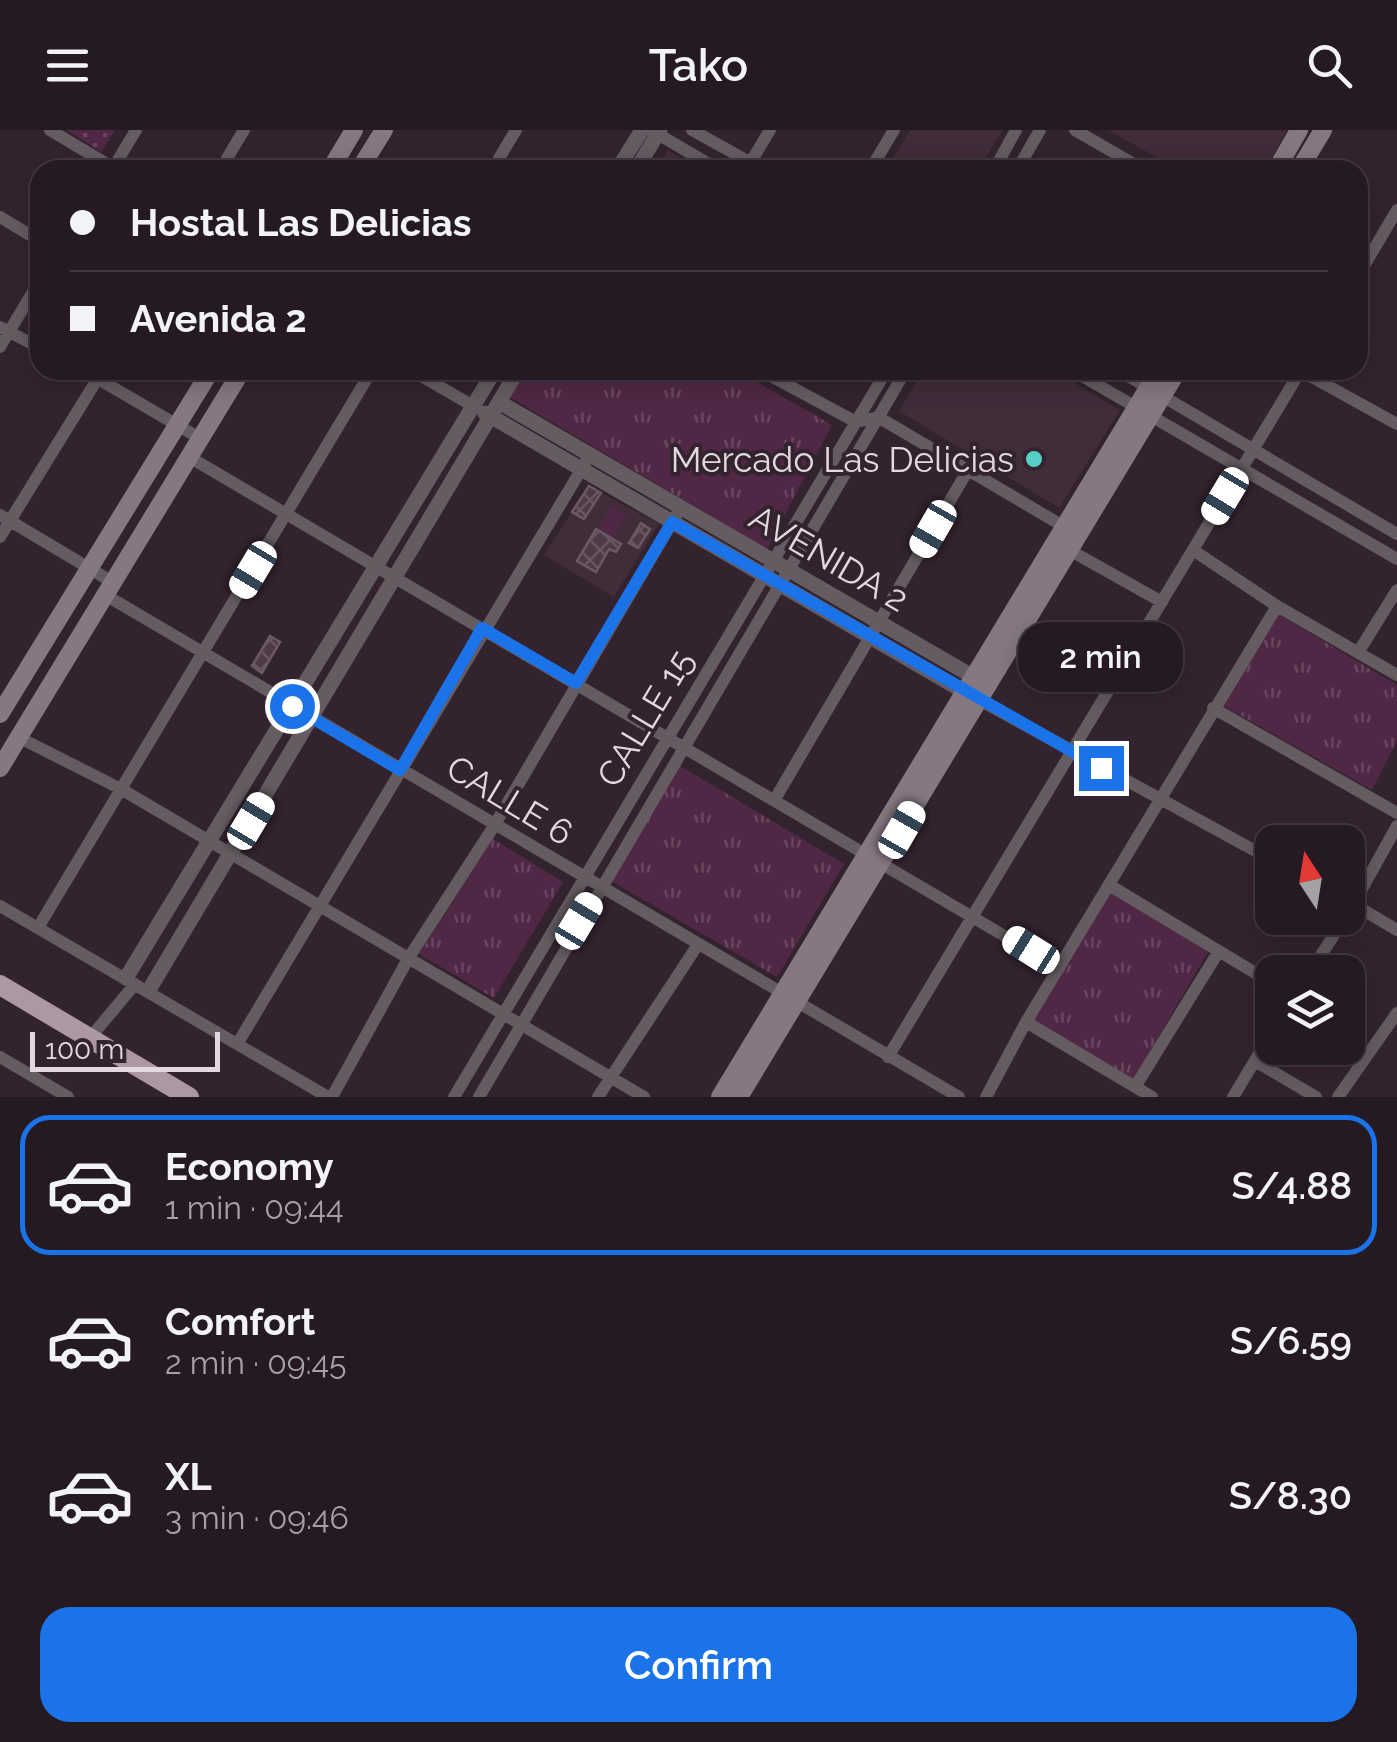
<!DOCTYPE html>
<meta charset="utf-8">
<style>
body{margin:0;font-family:Raleway,sans-serif;background:#2e232a;color:#f1f3f6;height:100vh;display:flex;flex-direction:column;font-size:38px;white-space:nowrap}
*{box-sizing:border-box;margin:0}
p{font-size:32px;color:#a4a1a5}
.icon{flex:none;width:55px;height:55px;fill:none;stroke:currentColor;stroke-width:2;stroke-linecap:round;stroke-linejoin:round}
.map{position:relative;height:967px;overflow:hidden}
.side{display:flex;flex-direction:column;background:#261a22;flex:1}
.side>*{flex:none}
.hud{position:absolute;left:30px;top:30px;width:1338px;height:220px;border-radius:30px;box-shadow:0 5px 25px #0003,0 0 0 2px #423840;display:grid;align-content:center;height:220px;padding:0 40px;background:#261a22}
.needle{width:65px;rotate:348deg}
.tools{position:absolute;left:1255px;top:695px;display:grid;gap:20px}
.tools a{display:grid;place-items:center;width:110px;height:110px;border-radius:20px;background:#261a22;box-shadow:0 5px 25px #0003,0 0 0 2px #423840;font-size:50px}
.scale{position:absolute;left:30px;bottom:25px;width:190px;box-sizing:border-box;padding-left:10px;border:5px solid #e3d8df;border-top:0;font-size:28px;line-height:35px;white-space:nowrap;color:#e3d8df;-webkit-text-stroke:8px #33232e;paint-order:stroke}
.end{position:absolute;width:45px;height:45px;margin:-22px;border:12px solid #1a73e8;background:#fff;box-shadow:0 0 0 5px #fff}
.from{border-radius:50%}
.bubble{position:absolute;height:70px;border-radius:30px;background:#261a22;box-shadow:0 5px 25px #0003,0 0 0 2px #423840;font-size:32px;font-weight:600;line-height:70px;text-align:center}
.car{position:absolute;width:30px;height:60px;margin:-30px -15px;border-radius:12px;box-shadow:0 0 8px 2px #0007;background:linear-gradient(#fff 24%,#345 0 40%,#fff 0 76%,#345 0 86%,#fff 0)}
.hud b{display:flex;align-items:center;gap:35px;height:95px;font-size:38px}
.hud b+b{border-top:2px solid #423840}
.hud i{width:25px;height:25px;background:#f1f3f6}
ul{padding:18px 0 0;list-style:none}
li{display:flex;align-items:center;gap:30px;height:140px;margin:0 20px 15px;padding:0 20px;border:5px solid transparent;border-radius:30px}
li div{flex:1}
li b{display:block;font-size:38px}
li em{font-style:normal;font-weight:600}
li.on{border-color:#1a73e8}
li>.icon{width:90px;height:90px;stroke-width:1.5}
.primary-button{display:flex;gap:20px;margin-top:auto;padding:20px 40px}
.primary-button a{flex:1;height:115px;border-radius:30px;background:#1a73e8;color:#fff;font-size:40px;font-weight:600;line-height:115px;text-align:center}
header{display:flex;justify-content:space-between;align-items:center;height:130px;padding:0 40px;background:#261a22;font-size:45px;font-weight:600}
.map>svg:first-child{display:block}
</style>
<header><svg class="icon" aria-label="menu" viewBox="0 0 24 24"><path d="M4 6h16M4 12h16M4 18h16"/></svg>Tako<svg class="icon" aria-label="search" viewBox="0 0 24 24"><circle cx="10" cy="10" r="6"/><path d="M15 15l6 6"/></svg></header>
<div class="map">
<svg width="1397" height="967" viewBox="0 0 1397 967">
<defs>
<pattern id="grass-tufts" width="24" height="20" patternUnits="userSpaceOnUse" patternTransform="scale(2.5)"><rect width="24" height="20" fill="#502845"/><path d="M3 7l-1-3M5 7V3M7 7l1-3M15 17l-1-3M17 17v-4M19 17l1-3" fill="none" stroke="#69465f"/></pattern>
<pattern id="park-dots" width="8" height="8" patternUnits="userSpaceOnUse" patternTransform="scale(2.5)"><rect width="8" height="8" fill="#502845"/><path d="M2 2h.1M6 6h.1" fill="none" stroke="#69465f" stroke-width="1.8" stroke-linecap="round"/></pattern>
<pattern id="building-cross-hatch" width="8" height="8" patternUnits="userSpaceOnUse" patternTransform="scale(2.5)"><rect width="8" height="8" fill="#4c3a46"/><path d="M0 0l8 8M0 8l8-8" fill="none" stroke="#665660"/></pattern>
</defs>
<rect width="100%" height="100%" fill="#33232e"/>
<!-- built -->
<path fill="#412c3a" d="M910,0H1003L978,40H886Z
M1108,0H1287L1265,40H1179Z
M668,20L701,40H656Z
M923,240H1053L1120,280L1059,378L899,281Z
M589,356L659,394L614,467L544,425Z"/>
<!-- grass -->
<path fill="url(#grass-tufts)" d="M520,240H736L832,295L767,419L506,265Z
M1278,484L1397,555V611L1372,660L1222,575Z
M677,634L844,734L777,847L608,749Z
M493,709L563,752L494,868L419,824Z
M1110,761L1208,822L1133,950L1032,890Z"/>
<!-- park -->
<path fill="url(#park-dots)" d="M67,0H115L101,22Z"/>
<!-- garden -->
<path fill="#502845" d="M612,376L626,385L613,408L598,399Z"/>
<!-- building -->
<path fill="url(#building-cross-hatch)" stroke="#6b5865" stroke-width="2.5" d="M589,356L601,363L584,389L572,382Z
M641,393L650,399L638,418L629,413Z
M596,399L621,414L616,422L609,419L596,442L577,431Z
M270,506L280,512L262,543L252,536Z"/>
<g fill="none" stroke-linecap="round" stroke-linejoin="round">
<!-- minor -->
<path stroke="#645c61" stroke-width="12" d="M50,0L117,40
M651,0L719,40
M692,0L764,40
M1075,0L1144,40
M367,28L386,40
M112,40L136,0
M220,40L244,0
M492,40L516,0
M746,40L770,0
M870,40L894,0
M994,40L1016,0
M1017,40L1040,0
M0,87L40,111
M1358,146L1397,80
M0,197L40,218
M0,217L40,150
M83,240L201,309
M411,240L473,276
M760,240L856,292L878,287L1063,396
M1072,240L1397,429
M1118,240L1397,404
M1301,241L1397,294
M191,328L1059,838
M0,385L114,453
M0,407L103,240
M1064,417L1162,472
M1193,420L1277,476L1397,545
M107,466L959,967
M1359,521L1397,460
M972,566L1272,730
M1213,578L1397,683
M20,608L121,659L644,967
M775,669L968,340
M1109,755L1272,853
M1348,771L1397,800
M0,776L328,967
M1348,784L1397,696
M39,796L372,240
M1310,842L1345,788
M1026,892L1152,967
M90,908L135,854
M239,911L590,325
M0,927L68,967
M888,927L1301,240
M1255,931L1316,967
M1135,957L1219,821
M332,967L408,829L494,696L677,384
M454,967L887,240
M479,967L906,240
M598,967L697,816
M986,967L1026,892L1277,476
M1233,967L1272,902
M1338,967L1397,883"/>
<!-- tertiary -->
<path stroke="#645c61" stroke-width="15" d="M617,40L642,0
M636,40L660,0
M499,272L972,546
M485,283L963,561
M126,848L495,240
M149,860L518,240"/>
<!-- secondary -->
<path stroke="#867881" stroke-width="18" d="M330,40L354,0
M359,40L384,0
M1276,40L1299,0
M1299,40L1323,0
M0,584L211,240
M0,638L242,240
M720,967L1159,240
M739,967L1178,240"/>
<!-- trunk -->
<path stroke="#ab98a4" stroke-width="20" d="M0,855L189,967"/>
</g>
<g fill="none" stroke-linecap="round" stroke-linejoin="round">
<!-- route -->
<path stroke="#1a73e8" stroke-width="12" d="M292,576L400,640L482,498L576,553L672,392L1101,638"/>
</g>
<!-- markers -->
<circle fill="#55cec5" stroke="#33232e" stroke-width="4" cx="1034" cy="329" r="10"/>
<g text-anchor="middle" dominant-baseline="central" stroke-width="8" stroke-linejoin="round" paint-order="stroke">
<!-- poi labels -->
<g font-size="35" fill="#e3d8df" stroke="#33232e" text-anchor="end">
<text x="1014" y="329">Mercado Las Delicias</text>
</g>
<!-- street labels -->
<g font-size="35" fill="#e3d8df" stroke="#33232e">
<text transform="translate(829 428) rotate(30)">AVENIDA 2</text>
<text transform="translate(645 588) rotate(-59)">CALLE 15</text>
<text transform="translate(510 670) rotate(31)">CALLE 6</text>
</g>
</g>
</svg>
<div class="tools">
<a><svg class="needle" viewBox="-14 -14 28 28"><path d="M0-13l5 13h-10z" fill="#e53935"/><path d="M0 13l5-13h-10z" fill="#a4a1a5"/></svg></a>
<a><svg class="icon" aria-label="layers" viewBox="0 0 24 24"><path d="M12 4l9 5-9 5-9-5zM3 14l9 5 9-5"/></svg></a>
</div>
<div class="scale">100 m</div>
<i class="end from" style="left:292px;top:576px"></i>
<i class="end" style="left:1101px;top:638px"></i>
<div class="bubble" style="left:1018px;top:492px;width:165px">2 min</div>
<i class="car" style="left:1225px;top:366px;rotate:211deg"></i>
<i class="car" style="left:933px;top:399px;rotate:210deg"></i>
<i class="car" style="left:253px;top:440px;rotate:211deg"></i>
<i class="car" style="left:251px;top:691px;rotate:31deg"></i>
<i class="car" style="left:902px;top:700px;rotate:30deg"></i>
<i class="car" style="left:579px;top:791px;rotate:31deg"></i>
<i class="car" style="left:1031px;top:820px;rotate:302deg"></i>
<div class="hud">
<b><i class="from"></i>Hostal Las Delicias</b>
<b><i></i>Avenida 2</b>
</div>
</div>
<section class="side">
<ul>
<li class="on"><svg class="icon" aria-label="car" viewBox="0 0 24 24"><path d="M5 17H2v-5l4-1 3-4h7l3 4 3 1v5h-3M9 17h6M6 11h13"/><circle cx="7" cy="17" r="2"/><circle cx="17" cy="17" r="2"/></svg><div><b>Economy</b><p>1 min · 09:44</p></div><em>S/4.88</em></li>
<li><svg class="icon" aria-label="car" viewBox="0 0 24 24"><path d="M5 17H2v-5l4-1 3-4h7l3 4 3 1v5h-3M9 17h6M6 11h13"/><circle cx="7" cy="17" r="2"/><circle cx="17" cy="17" r="2"/></svg><div><b>Comfort</b><p>2 min · 09:45</p></div><em>S/6.59</em></li>
<li><svg class="icon" aria-label="car" viewBox="0 0 24 24"><path d="M5 17H2v-5l4-1 3-4h7l3 4 3 1v5h-3M9 17h6M6 11h13"/><circle cx="7" cy="17" r="2"/><circle cx="17" cy="17" r="2"/></svg><div><b>XL</b><p>3 min · 09:46</p></div><em>S/8.30</em></li>
</ul>
<div class="primary-button"><a>Confirm</a></div>
</section>
